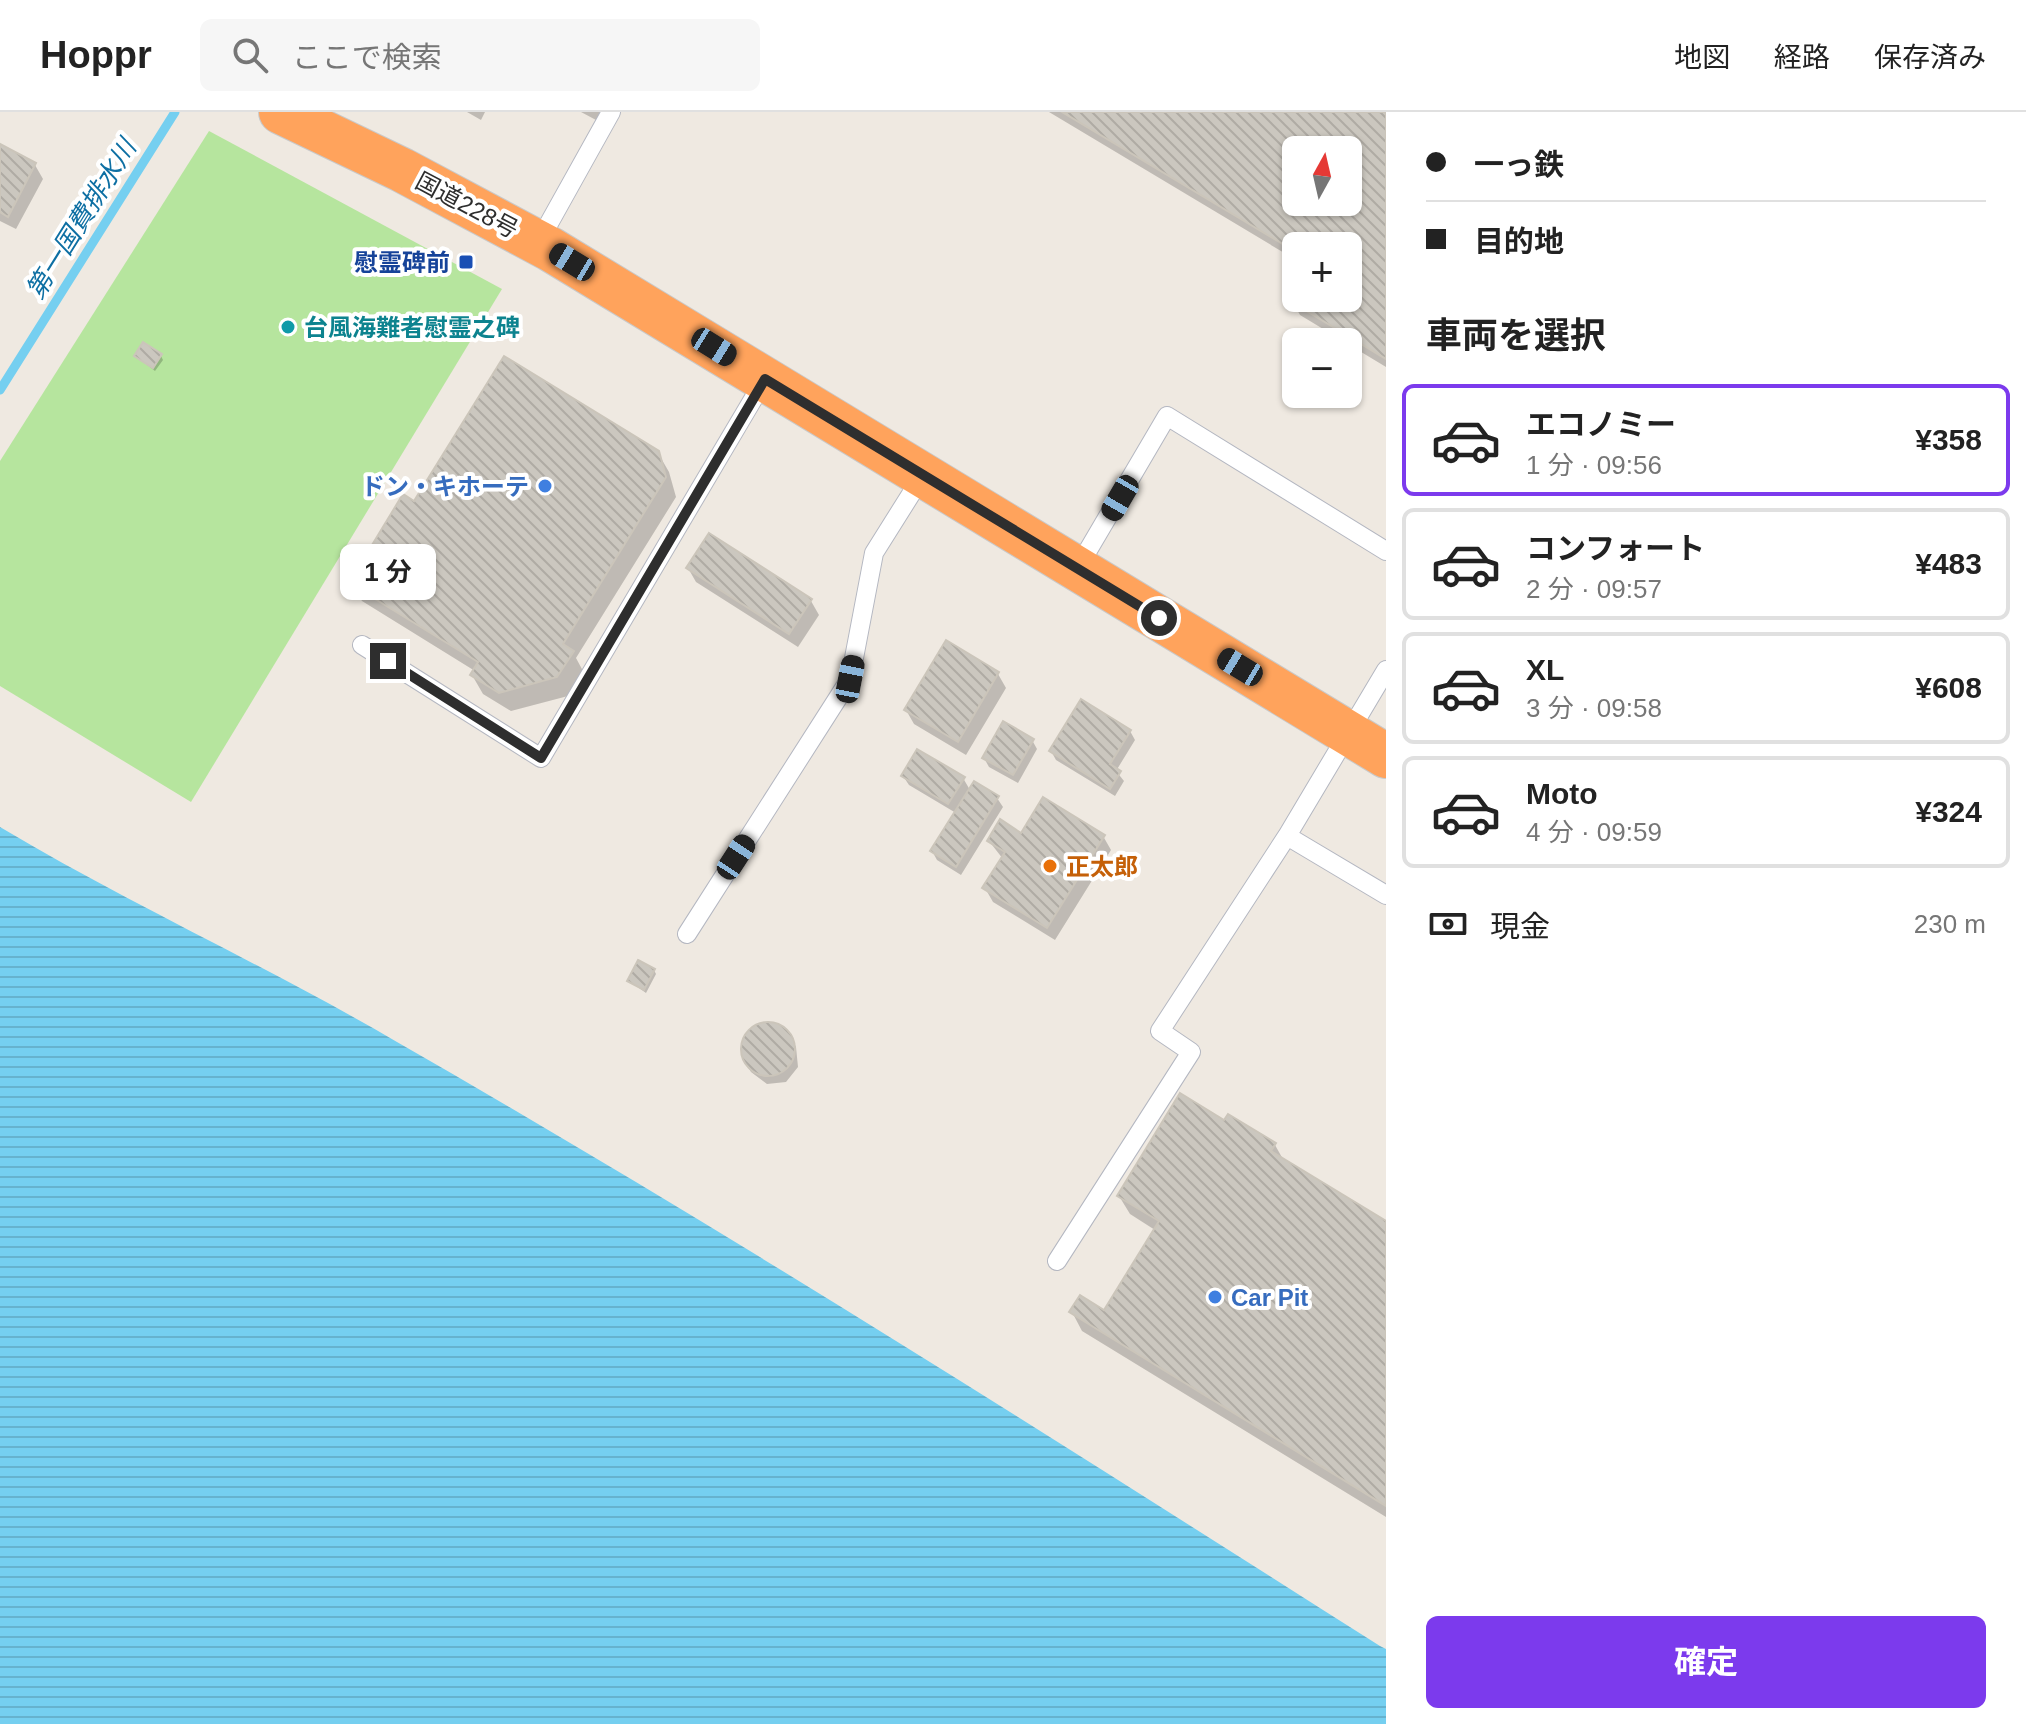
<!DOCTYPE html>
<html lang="ja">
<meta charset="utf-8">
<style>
body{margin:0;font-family:Arial,"Noto Sans JP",sans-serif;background:#f6f6f6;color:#222;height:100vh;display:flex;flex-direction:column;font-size:30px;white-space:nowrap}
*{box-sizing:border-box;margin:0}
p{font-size:26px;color:#767676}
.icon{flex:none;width:44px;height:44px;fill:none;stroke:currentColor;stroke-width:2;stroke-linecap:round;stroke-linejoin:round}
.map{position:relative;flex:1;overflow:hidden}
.panel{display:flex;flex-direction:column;background:#fff;width:640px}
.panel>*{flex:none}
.banner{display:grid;align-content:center;height:176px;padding:0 40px;background:#fff}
.needle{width:52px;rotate:8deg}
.tools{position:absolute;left:1282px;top:24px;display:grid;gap:16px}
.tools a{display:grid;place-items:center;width:80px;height:80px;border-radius:12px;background:#fff;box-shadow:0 2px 6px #0004;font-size:40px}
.end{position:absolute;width:36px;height:36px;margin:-18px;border:10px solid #2e2e2e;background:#fff;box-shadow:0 0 0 4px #fff}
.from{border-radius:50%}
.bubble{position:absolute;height:56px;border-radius:12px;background:#fff;box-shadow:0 2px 6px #0004;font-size:26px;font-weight:700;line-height:56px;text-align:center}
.car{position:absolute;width:24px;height:48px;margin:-24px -12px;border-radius:10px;box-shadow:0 0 6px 2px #0007;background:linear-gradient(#222 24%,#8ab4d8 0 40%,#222 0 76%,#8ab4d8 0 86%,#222 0)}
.banner b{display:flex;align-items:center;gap:28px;height:76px;font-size:30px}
.banner b+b{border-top:2px solid #e0e0e0}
.banner i{width:20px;height:20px;background:#222}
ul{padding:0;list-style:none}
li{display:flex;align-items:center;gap:24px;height:112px;margin:0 16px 12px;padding:0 24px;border:4px solid #e0e0e0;border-radius:12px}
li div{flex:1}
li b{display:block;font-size:30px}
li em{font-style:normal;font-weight:700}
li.current{border-color:#7c3aed}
li>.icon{width:72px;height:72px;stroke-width:1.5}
h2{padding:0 40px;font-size:36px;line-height:96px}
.pay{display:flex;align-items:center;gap:20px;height:88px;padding:0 40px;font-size:30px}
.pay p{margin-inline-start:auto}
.button{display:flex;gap:16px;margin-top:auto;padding:16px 40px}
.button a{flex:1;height:92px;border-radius:12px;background:#7c3aed;color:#fff;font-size:32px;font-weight:700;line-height:92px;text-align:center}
header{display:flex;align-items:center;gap:48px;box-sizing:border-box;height:112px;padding:0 40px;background:#fff;border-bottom:2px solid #e0e0e0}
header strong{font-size:38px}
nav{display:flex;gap:44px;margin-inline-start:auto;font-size:28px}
.search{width:560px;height:72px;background:#f6f6f6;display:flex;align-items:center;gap:20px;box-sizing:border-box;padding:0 28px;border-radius:12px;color:#767676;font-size:30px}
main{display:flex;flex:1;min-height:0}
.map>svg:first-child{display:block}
</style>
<header>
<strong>Hoppr</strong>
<div class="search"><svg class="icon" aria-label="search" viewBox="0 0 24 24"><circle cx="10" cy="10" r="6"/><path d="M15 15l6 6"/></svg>ここで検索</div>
<nav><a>地図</a><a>経路</a><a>保存済み</a></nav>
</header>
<main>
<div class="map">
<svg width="1386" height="1612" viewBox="0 0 1386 1612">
<defs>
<pattern id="water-rules" width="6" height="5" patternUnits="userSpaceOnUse" patternTransform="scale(2)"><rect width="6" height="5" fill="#75cff0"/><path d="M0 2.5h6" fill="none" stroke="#66b2ce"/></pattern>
<pattern id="building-back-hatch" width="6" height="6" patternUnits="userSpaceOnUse" patternTransform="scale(2)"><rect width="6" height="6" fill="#cbc7bf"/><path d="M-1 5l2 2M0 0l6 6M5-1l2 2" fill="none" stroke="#afaba4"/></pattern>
</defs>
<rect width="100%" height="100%" fill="#efe9e1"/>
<!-- park -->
<path fill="#b6e59e" d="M209,19L502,177L191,690L0,574V349Z"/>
<!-- water -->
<path fill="url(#water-rules)" d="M0,715C129,792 267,854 397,930C731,1121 1055,1328 1380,1534L1386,1537V1612H0Z"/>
<!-- shadow -->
<path fill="#0003" fill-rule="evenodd" d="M467,0H485L481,8Z
M581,0H600L596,8Z
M1049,0H1386V255L1300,203L1292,189L1296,183V186H1348V134H1296V148ZM1296,38H1348V90H1296Z
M0,34L35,53L43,67L16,117L0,109Z
M136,244H161L163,248L155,259Z
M658,341L669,360L676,385L576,546L583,559L568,584L511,599L483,582L472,563L475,559L362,489L351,471L415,392Z
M688,456L811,489L819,503L798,535L696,470Z
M998,562L1006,576L966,643L914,612L906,598Z
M1130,619L1135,628L1116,659L1124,669L1115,684L1056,648L1051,639Z
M1032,628L1037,637L1018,671L989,655L984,646Z
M903,664L963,666L970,678L997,686L1003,695L961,763L937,748L932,739L956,701L909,673Z
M1022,723L1103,724L1111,738L1055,828L993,790L985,776L1003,747L989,729Z
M654,858L656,862L646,881L629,869Z
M775,913L791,925L796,935L798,955L786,970L767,972L751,960L745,950L743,930L755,915Z
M1224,1011L1275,1033L1284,1049L1386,1111V1405L1082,1219L1072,1200L1105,1201L1155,1118L1130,1102L1119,1084Z"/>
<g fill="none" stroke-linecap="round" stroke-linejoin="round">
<!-- stream -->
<path stroke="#75cff0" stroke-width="9" d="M0,278L175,0"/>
</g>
<!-- building -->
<path fill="url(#building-back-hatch)" stroke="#cbc5ba" stroke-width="2" fill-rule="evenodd" d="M1062,0H1386V247L1290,189L1296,179V186H1348V134H1296V140ZM1296,38H1348V90H1296Z
M0,32L36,51L8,105L0,100Z
M143,230L162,242L153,256L134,244Z
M504,244L659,339L666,365L563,532L574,539L557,565L499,581L470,563L478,550L349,471L403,382L414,389Z
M709,421L812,487L789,522L686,456Z
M946,528L999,560L958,630L904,598Z
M1081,587L1131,618L1110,652L1121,659L1110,677L1049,639Z
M1003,609L1034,627L1013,663L982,646Z
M917,637L965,665L948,692L901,664Z
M974,669L999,684L956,755L930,739Z
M1043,685L1105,723L1047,816L982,776L1005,740L987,729L1000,707L1021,721Z
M638,848L655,857L644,878L627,869Z
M741 937a27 27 0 1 1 54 0a27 27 0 1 1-54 0Z
M1180,981L1224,1008L1228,1002L1276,1031L1271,1039L1386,1109V1394L1069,1200L1080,1183L1104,1198L1159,1109L1117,1084Z"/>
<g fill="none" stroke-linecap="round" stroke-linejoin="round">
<defs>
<path id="lane" d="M538,131L611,0
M1077,457L1167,304L1386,439
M362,533L541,646L765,267
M1287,724L1386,783
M687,822L850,567L874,441L923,363
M1057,1149L1191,940L1160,919L1287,724L1386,558"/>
<path id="highway" d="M281,0L402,58L550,137L1386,644"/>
</defs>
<!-- lane casing -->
<use href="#lane" stroke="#b4b7c1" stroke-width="20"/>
<!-- highway casing -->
<use href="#highway" stroke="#c9c9c9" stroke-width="46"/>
<!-- lane -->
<use href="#lane" stroke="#fff" stroke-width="18"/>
<!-- highway -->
<use href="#highway" stroke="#ffa35c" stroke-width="44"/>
</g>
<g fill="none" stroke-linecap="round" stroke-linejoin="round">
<!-- route -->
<path stroke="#2e2e2e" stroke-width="10" d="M388,549L541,646L765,267L1159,506"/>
</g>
<!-- markers -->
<rect fill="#1a4fb4" stroke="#fff" stroke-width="3" x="458" y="142" width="16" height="16" rx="4"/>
<circle fill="#0f9aa8" stroke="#fff" stroke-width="3" cx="288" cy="215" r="8"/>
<g fill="#3f7fe0" stroke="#fff" stroke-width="3">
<circle cx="545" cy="374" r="8"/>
<circle cx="1215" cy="1185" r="8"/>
</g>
<circle fill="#e8710a" stroke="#fff" stroke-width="3" cx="1050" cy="754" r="8"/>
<g text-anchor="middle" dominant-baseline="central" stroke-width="8" stroke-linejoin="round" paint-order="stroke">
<!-- street labels -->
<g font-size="24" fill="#2e2e2e" stroke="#fff">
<text transform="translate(467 93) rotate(28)">国道228号</text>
</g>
<!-- transit labels -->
<g font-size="24" font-weight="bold" fill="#164399" stroke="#fff" text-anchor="end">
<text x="450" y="150">慰霊碑前</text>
</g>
<!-- culture labels -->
<g font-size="24" font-weight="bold" fill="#0d838f" stroke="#fff" text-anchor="start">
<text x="304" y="215">台風海難者慰霊之碑</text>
</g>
<!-- shop labels -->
<g font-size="24" font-weight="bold" fill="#366cbe" stroke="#fff" text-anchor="end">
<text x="529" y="374">ドン・キホーテ</text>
<text x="1231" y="1185" text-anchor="start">Car Pit</text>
</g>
<!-- food labels -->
<g font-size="24" font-weight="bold" fill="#c56008" stroke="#fff" text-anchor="start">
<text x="1066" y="754">正太郎</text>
</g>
<!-- water labels -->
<g font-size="26" font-style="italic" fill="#0d6fa3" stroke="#fff">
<text transform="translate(81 107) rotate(-58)">第一国費排水川</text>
</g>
</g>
</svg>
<div class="tools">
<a><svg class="needle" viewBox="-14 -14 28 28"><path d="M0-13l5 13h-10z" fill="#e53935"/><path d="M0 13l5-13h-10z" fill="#767676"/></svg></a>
<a>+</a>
<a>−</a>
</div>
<i class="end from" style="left:1159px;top:506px"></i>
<i class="end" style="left:388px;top:549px"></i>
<div class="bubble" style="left:340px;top:432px;width:96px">1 分</div>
<i class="car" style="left:572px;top:150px;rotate:301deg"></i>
<i class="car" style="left:714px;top:235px;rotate:122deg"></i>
<i class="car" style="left:1120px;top:386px;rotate:210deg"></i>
<i class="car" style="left:1240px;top:555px;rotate:301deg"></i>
<i class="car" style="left:850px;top:567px;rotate:11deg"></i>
<i class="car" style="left:736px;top:745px;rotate:33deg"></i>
</div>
<section class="panel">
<div class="banner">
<b><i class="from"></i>一っ鉄</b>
<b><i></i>目的地</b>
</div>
<h2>車両を選択</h2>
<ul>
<li class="current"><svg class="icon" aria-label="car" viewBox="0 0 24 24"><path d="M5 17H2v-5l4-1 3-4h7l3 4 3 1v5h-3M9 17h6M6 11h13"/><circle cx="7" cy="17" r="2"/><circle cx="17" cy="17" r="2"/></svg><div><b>エコノミー</b><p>1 分 · 09:56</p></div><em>¥358</em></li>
<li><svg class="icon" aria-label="car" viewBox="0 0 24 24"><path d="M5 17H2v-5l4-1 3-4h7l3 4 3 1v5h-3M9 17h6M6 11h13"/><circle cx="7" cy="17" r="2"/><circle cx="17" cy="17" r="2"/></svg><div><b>コンフォート</b><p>2 分 · 09:57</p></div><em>¥483</em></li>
<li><svg class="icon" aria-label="car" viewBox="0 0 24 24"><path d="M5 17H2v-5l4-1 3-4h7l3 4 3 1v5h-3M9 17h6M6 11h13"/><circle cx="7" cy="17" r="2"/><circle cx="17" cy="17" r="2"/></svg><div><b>XL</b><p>3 分 · 09:58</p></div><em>¥608</em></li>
<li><svg class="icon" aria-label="car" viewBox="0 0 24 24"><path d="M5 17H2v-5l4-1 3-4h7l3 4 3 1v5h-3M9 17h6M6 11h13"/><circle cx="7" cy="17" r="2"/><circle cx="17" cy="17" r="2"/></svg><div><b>Moto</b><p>4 分 · 09:59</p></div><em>¥324</em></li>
</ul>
<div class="pay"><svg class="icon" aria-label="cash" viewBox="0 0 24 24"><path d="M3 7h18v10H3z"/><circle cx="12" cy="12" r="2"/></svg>現金<p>230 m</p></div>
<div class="button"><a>確定</a></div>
</section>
</main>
